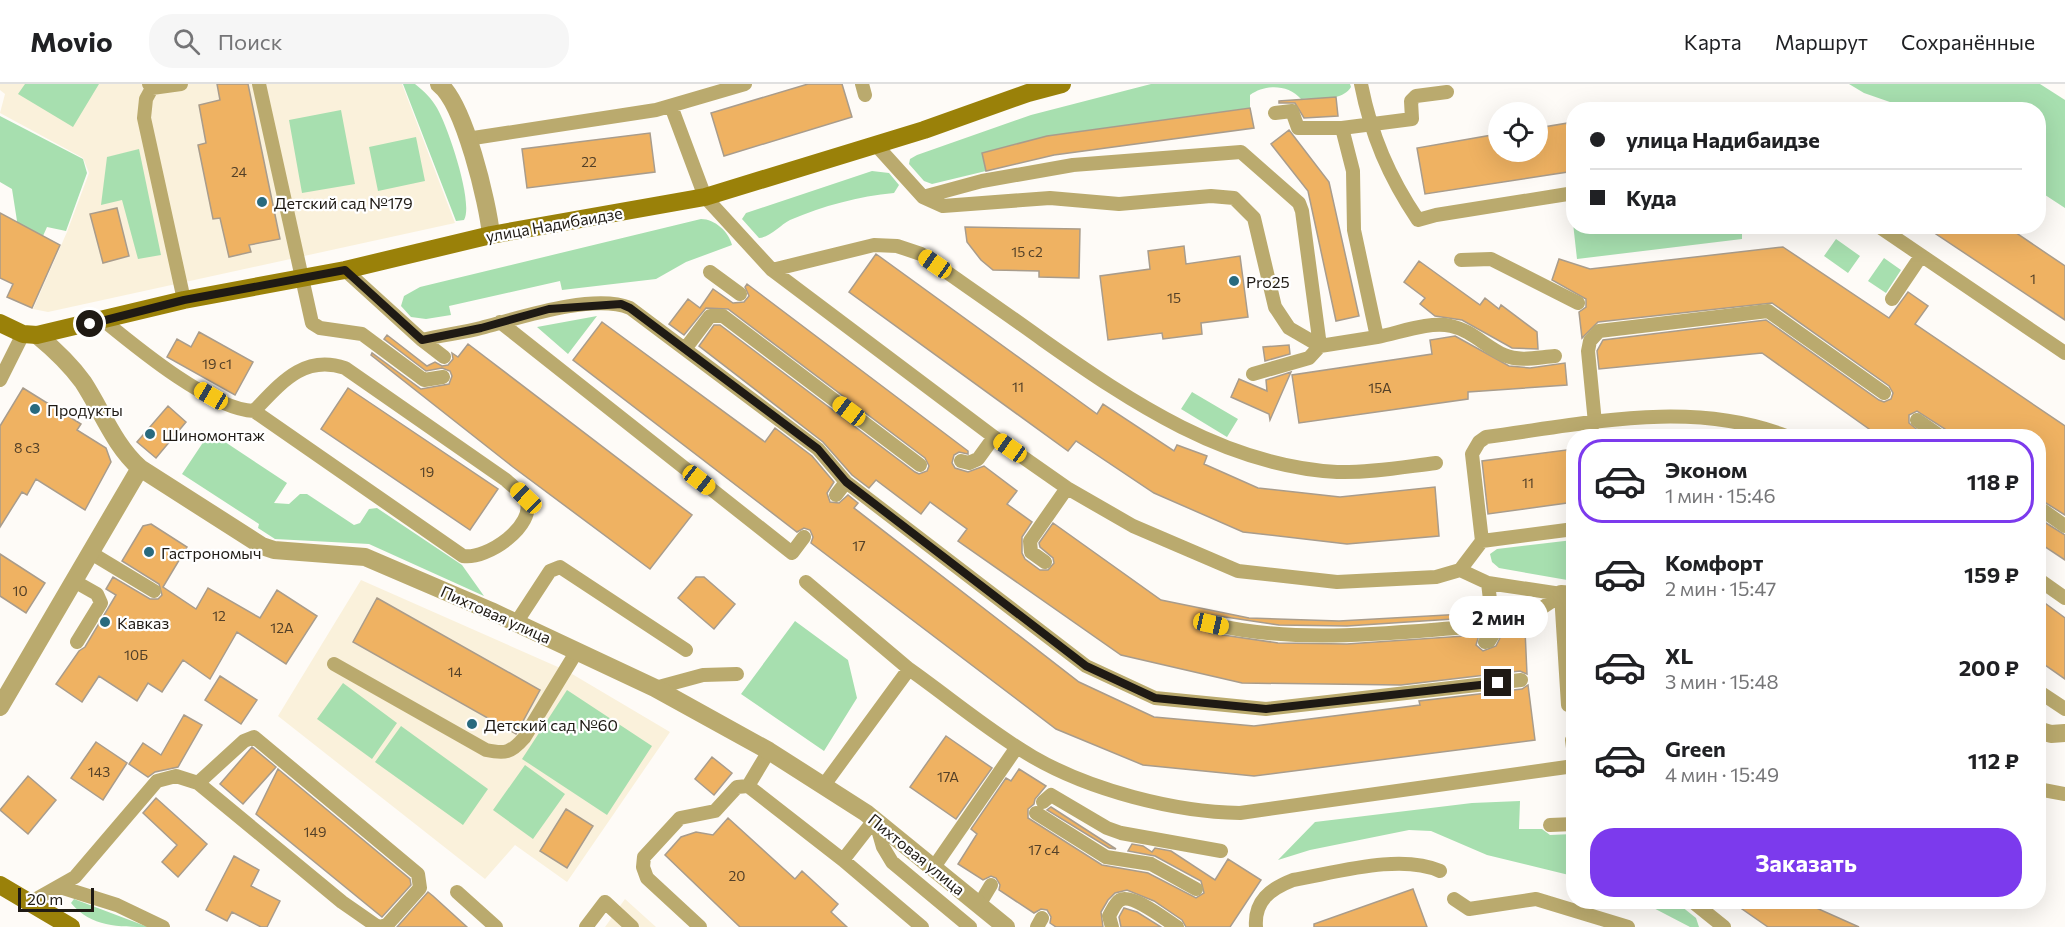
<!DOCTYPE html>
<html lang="ru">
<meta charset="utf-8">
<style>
body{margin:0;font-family:Commissioner,sans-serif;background:#f6f6f6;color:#202124;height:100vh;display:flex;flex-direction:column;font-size:22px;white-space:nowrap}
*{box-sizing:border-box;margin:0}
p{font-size:20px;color:#757577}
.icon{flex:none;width:33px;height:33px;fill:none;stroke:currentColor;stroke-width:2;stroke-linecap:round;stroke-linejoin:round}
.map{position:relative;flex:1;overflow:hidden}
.drawer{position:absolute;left:1566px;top:345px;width:480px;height:480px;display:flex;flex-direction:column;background:#fff;border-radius:24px;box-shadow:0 6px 24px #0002}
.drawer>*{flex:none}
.top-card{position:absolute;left:1566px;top:18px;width:480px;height:132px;border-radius:24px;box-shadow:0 6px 24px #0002;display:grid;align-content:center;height:132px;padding:0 24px;background:#fff}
.tools{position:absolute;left:1488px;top:18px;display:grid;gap:12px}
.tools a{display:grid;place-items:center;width:60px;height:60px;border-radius:50%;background:#fff;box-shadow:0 6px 24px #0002;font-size:30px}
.scale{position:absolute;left:18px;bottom:15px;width:76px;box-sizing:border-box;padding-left:6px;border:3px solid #1f1a14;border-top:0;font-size:16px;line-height:21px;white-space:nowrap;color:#1f1a14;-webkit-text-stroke:4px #fff;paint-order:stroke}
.end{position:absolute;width:27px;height:27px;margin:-14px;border:8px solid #1f1a14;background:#fff;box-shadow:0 0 0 3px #fff}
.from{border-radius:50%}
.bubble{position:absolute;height:42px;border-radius:21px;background:#fff;box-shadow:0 6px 24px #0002;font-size:20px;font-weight:700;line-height:42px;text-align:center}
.car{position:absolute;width:18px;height:36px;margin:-18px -9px;border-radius:8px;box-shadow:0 0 4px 2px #0007;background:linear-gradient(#f5c518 24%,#345 0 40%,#f5c518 0 76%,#345 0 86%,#f5c518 0)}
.top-card b{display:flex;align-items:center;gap:21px;height:57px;font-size:22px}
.top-card b+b{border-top:2px solid #e0e0e0}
.top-card i{width:15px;height:15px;background:#202124}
ul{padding:10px 0 0;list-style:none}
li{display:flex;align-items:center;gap:18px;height:84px;margin:0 12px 9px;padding:0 12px;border:3px solid transparent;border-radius:24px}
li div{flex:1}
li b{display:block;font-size:22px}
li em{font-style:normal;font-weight:700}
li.active{border-color:#7c3aed}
li>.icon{width:54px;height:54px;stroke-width:1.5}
.primary-button{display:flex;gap:12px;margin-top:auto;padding:12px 24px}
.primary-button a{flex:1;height:69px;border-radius:24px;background:#7c3aed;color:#fff;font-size:24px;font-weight:700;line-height:69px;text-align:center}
header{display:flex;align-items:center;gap:36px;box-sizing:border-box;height:84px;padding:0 30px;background:#fff;border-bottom:2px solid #e0e0e0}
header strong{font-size:28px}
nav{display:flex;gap:33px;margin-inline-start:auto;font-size:21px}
.search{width:420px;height:54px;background:#f6f6f6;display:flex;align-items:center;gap:15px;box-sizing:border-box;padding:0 21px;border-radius:24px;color:#757577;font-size:22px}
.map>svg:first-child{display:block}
</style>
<header>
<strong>Movio</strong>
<div class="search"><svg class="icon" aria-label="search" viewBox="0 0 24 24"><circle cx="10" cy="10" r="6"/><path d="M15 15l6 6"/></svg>Поиск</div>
<nav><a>Карта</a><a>Маршрут</a><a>Сохранённые</a></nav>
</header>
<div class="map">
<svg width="2065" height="843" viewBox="0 0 2065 843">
<rect width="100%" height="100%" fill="#fefbf7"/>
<!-- education -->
<path fill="#faf1db" d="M0,0H402L455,139L48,228L33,225L67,148L89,89L83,74L0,29L5,10L0,6Z
M361,496L567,587L670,648L567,798L515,761L485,795L278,632Z
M625,815L656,843H605Z"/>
<!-- green -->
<path fill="#a7dfaf" d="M25,0H99L73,43L18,10Z
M403,0H415C424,7 432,15 437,24C448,43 474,119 464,136L456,137Z
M1151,0H1350L1351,3C1342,18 1316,14 1301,15C1288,0 1265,0 1250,11V24L1047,52L982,69L986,87L932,100L924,97L909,80L910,75L917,71L1031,31Z
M1849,0H2040L2065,16V124L2039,107L2038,26L1910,25L1864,9Z
M341,26L355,100L302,109L289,36Z
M0,32L83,75L87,89L66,147L47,143L35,170L10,155L17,137L12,105L0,98Z
M416,53L425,97L378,107L369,63Z
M139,65L161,171L138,175L122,116L101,121L107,73Z
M872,87L889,89L899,101L894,109C859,112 823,122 790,136C780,141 771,153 759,154L742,135L746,129Z
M1572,130L1574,142L1742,143V155L1577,175Z
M701,135C715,135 729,148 732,161L686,178L656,195L562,206L560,197L449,222L451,231L426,235L411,233L401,222L404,212L420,203Z
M1836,155L1860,172L1848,189L1824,172Z
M1884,174L1901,186L1886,209L1868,197Z
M597,232L568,270L537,243Z
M1192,308L1238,335L1227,353L1181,325Z
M210,348L287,399L274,419L289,420L300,410H307L354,441L360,439L369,425L377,424L462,481L484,512L369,460L275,455L258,444L259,440L182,390Z
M1573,456V497L1499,484L1492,478L1490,470L1497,465Z
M795,537L848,576L857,614L824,667L741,610Z
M343,599L397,639L372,675L317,635Z
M567,606L652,662L607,731L522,675Z
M401,642L488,705L463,741L375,678Z
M525,681L565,710L533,755L493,726Z
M1520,717L1519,745H1542L1550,751L1573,750V792L1487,771L1431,747L1409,746L1310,766L1278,776L1315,738L1472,719Z
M74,815L148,843C119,843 91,843 71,819Z
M1642,818H1676L1696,834L1699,843H1690Z"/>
<!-- building -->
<path fill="#efb262" stroke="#a99c8b" stroke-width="1.5" d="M217,0H248L280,155L249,161L251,168L229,173L220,134L213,135L198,61L206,59L199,21L220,16Z
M808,0H842L852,33L724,72L711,29Z
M1336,13L1338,32L1304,34L1295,19H1279V17Z
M1250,24L1254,44L1054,71L986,87L982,69L1047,52Z
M1574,38V87L1425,110L1417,64L1498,50V68H1538V44Z
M1289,46L1329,98L1359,232L1336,237L1308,107L1271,60Z
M650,49L655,88L527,104L522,65Z
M117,124L129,172L103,179L90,130Z
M0,129L60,161L32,224L7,213L13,200L0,194Z
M1924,142H2006L2065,182V236Z
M965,143L1080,145L1079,194L1039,193V187L993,186L981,176L967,158Z
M1184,162L1186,180L1240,172L1248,233L1201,239L1202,250L1163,255L1162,249L1108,256L1100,192L1150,185L1148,167Z
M1783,163L1889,234L1908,208L1928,222L1915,240L2065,342V431L2038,414V352H1949L1945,345L1917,327L1909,331V339L1925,352H1879L1762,269L1599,285L1597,267L1603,256L1766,236L1879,316L1884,318L1891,315L1893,309L1889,302L1772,219L1598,238L1582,254L1579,228L1586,223V215L1552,196L1559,175L1590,185Z
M876,170L1097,330L1103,320L1174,367L1177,361L1207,372L1204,380L1258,404L1340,413L1435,403L1439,452L1347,460L1243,448L1154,409L1076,357L1068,367L849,208Z
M1419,177L1480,221L1485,214L1499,225L1501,221L1537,248L1538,265L1512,264L1462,236L1435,232L1420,220L1425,214L1404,198Z
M747,200L968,367V370L959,368L954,371L952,379L955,384L968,388L984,382L1017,407L1007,420L1032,438L1022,453V469L1025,475L1040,486H1048L1054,479L1053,474L1040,463L1039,459L1053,439L1161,516L1249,534L1339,537L1482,529L1483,533L1347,542L1279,541L1212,531L1205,534L1202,539L1205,546L1209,549L1278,559L1347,560L1479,551L1476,561L1483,567L1496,562L1503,548L1525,546L1527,590L1520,587L1401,601L1242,599L1121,571L958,457L967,445L930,418L921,430L876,396L869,404L852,391L823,358L699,262L714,241H720L915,388L919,390L927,387L929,382L925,374L728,225L706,224L684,251L669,240L688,215L700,224L713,205L733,219L744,218L749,212L745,203Z
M602,238L765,358L775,344L812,372L834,398L827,409L830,418L839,419L848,411L858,419L854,424L1079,598L1154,633L1254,642L1420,621L1419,617L1522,605L1528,601L1535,656L1254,692L1143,681L1056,645L811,459L813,453L810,446L804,444L797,448L573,276Z
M199,248L253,278L235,311L167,273L177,255L191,263Z
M387,251L427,282L435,278L442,282L448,281L453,275L452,269L458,273L468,260L692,431L650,485L513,383L371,271L372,269L421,305L449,300L452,292L450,287L442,284L426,287L384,255Z
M1455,252L1509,282L1530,284L1565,279L1567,301L1468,308V315L1299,339L1292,291L1432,270L1430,256Z
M1289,261L1290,270L1265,277L1263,263Z
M1291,288L1270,336L1269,330L1231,313L1239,295L1267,307L1266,296Z
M23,304L81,340L77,346L106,364L111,378L85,426L36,395L27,411L22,408L0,443V342Z
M348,304L498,405L470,446L321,345Z
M168,322L186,338L156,374L137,358Z
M1574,365V418L1488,430L1482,377Z
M2038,434L2065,451V476L2038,458Z
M151,440L187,463L163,503L196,525L208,504L260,534L277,506L317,532L286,580L237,548L210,595L183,576L162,608L148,599L137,617L99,592L82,618L56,600L79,567L85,563L116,511L106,505L113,493L150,515H158L162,511L159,500L122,477L143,442Z
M0,470L45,499L26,529L0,512Z
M696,493H704L735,520L714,545L678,514Z
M377,514L540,606L516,650L353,558Z
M2038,514L2065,534V595L2038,576Z
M220,592L257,616L241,640L205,616Z
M184,631L202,641L178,683L155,688L148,693L129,680L143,659L161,671Z
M946,652L992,684L956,735L910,703Z
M96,658L127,679L103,716L71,694Z
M252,663L276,683L243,720L220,700Z
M712,673L732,689L714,711L695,695Z
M278,685L410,795L411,801L382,833L256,730Z
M1019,685L1046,702L1035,715L1034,720L1028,725V734L1102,781L1148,789L1196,814L1204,809L1201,797L1155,772L1128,767L1132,760L1143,762L1152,768L1155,764L1171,767L1215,796L1228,775L1261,796L1230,843H1186L1182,836L1154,817L1127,806L1115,809L1108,816L1101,828L1103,843H1056L1050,839L1051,833L1047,826L1041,825L1034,829L999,806L1000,801L996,794L991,792L983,796L958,780L977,750L971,745L1006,694L1011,697Z
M28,692L56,716L28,750L0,726Z
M156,714L207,760L178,793L162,778L177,761L143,729Z
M1051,723L1116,765L1109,764L1047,726Z
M566,725L593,742L567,784L540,767Z
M728,734L795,795L802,787L838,820L831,828L847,843H740L665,771L681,753L696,748L713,751Z
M234,772L259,786L251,802L280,817L267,843H261L232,828L227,837L206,826Z
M1413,805L1427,843H1314V840Z
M428,808L433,812L467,843H397Z
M1732,818H1803L1859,843H1768Z
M1124,824L1137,828L1161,843H1121L1119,833Z"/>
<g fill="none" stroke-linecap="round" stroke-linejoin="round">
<!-- lane -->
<path stroke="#baaa6e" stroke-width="14" d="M149,0L152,4L146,15L144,34L184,216
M259,0L312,239L320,244L362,250L424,296L443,293
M862,0L865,11
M1361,0C1371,51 1389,93 1418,136L1436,131L1574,109
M152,4L181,0
M671,22L705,113L772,186L994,353L1067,404L1133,442L1238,487L1337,498L1436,493L1460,486L1482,457L1472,370L1479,358L1486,353C1585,340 1690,315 1786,352
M1275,29L1292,27L1298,44H1342
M467,55L656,26L745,0
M876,61L923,113L943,122L1050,114L1119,120L1211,112L1234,114L1254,134L1275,223L1289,244L1320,262L1309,274L1253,290
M923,113L982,97L1073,81L1241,68L1299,119L1302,127L1320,262L1377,253L1354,146L1353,87L1342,44L1412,35L1411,17L1416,12L1447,8
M1878,142L2065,269
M1461,176L1491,175L1578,219
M345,186L422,256C442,251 462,249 481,244C519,234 593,209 630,224L818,365L846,398L836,411
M772,186L874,161L897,162L921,170C962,199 1003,227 1043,256C1131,318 1226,382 1337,388C1370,389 1403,383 1436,379
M710,188L740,210
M1892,215L1921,172
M103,236C136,263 212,326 254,327L463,472C487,476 537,441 526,416C523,409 512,402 506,396L345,284C304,270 281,299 254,327
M500,238L792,469L804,453
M1377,253C1399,249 1429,237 1451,242C1471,246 1486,263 1504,271C1520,278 1539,273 1555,272
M422,256L444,273
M685,265L710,232H723L920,381
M0,296L23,250
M1917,336L1940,352
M1595,339L1588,267L1590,257L1599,247L1768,227L1884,309
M961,377L969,379L978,375L994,353
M846,398L1086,582L1155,614L1266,625L1521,596
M2038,423L2065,442
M1482,457L1574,445
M91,469L154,507
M1045,478L1031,468L1030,457L1067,404
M1460,486L1488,499L1561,510
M2038,495L2065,514
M74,497L97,510L101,519L77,558
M806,498L909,585
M1561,510L1568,621
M516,539L550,487L560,483L686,566
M1211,540C1300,561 1393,548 1484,542C1516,538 1536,531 1561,510
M1485,558L1489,557L1494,549L1488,499
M334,580L486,666C505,670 511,669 524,654L577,567
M655,604L703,591L737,590
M2038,607L2065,625
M1572,656L1574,672
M198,699L244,657L254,653L418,790L420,804L387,841L379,843
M824,701L909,585C950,614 990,648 1033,673C1090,706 1174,728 1240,729L1574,682
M748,702L769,667
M2038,705L2065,710
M1043,718L1051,711L1107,744L1121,749L1221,767
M1036,729L1106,773L1151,780L1196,805
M1550,741L1574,740
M843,776L875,735L883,763L892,778L970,843
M934,783L1017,663
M60,803L117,821L163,843
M457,808L496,843
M1454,815L1469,825L1536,815L1628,843
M1693,818L1724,843
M29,819L75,793L157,697L176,692L198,699L342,818L378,843
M979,821L991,801
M586,843L605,818L632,843
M700,843L647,794L643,783L644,773L680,734L715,727L737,703L748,702L843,776L922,843
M1037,843L1042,834
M1112,843L1109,832C1112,827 1115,819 1120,816C1132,809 1166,836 1177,843
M1256,843C1254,817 1270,805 1293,796C1335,789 1400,769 1440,787"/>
<!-- street -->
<path stroke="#baaa6e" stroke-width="18" d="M439,0C464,19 488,119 491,151
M37,251C54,265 70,280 83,298C102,327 114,361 140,384L262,462L274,466L365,473L491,527L655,604L769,667L866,729L1006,843
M1561,510L1574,511
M0,623L140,384
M2038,646L2051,650L2065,649"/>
<!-- secondary -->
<path stroke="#9a8109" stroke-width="18" d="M0,239L23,250L37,251L184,216L345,186L491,151L705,113L924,46L1028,9L1062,0
M0,801L71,843"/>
</g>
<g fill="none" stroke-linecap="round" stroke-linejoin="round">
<!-- route -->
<path stroke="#1f1a14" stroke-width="8" d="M90,240L184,216L345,186L422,256L481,244L549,225L621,220L630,224L818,365L846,398L1086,582L1155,614L1266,625L1498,599"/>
</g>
<!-- markers -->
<g fill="#296a7e" stroke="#fff" stroke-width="2">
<circle cx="262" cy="118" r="6"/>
<circle cx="1234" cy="197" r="6"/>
<circle cx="35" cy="325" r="6"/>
<circle cx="150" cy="350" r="6"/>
<circle cx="149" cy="468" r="6"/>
<circle cx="105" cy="538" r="6"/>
<circle cx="472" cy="640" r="6"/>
</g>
<g text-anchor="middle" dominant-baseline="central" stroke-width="4.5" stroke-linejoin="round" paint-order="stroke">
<!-- number labels -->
<g font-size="14" fill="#534028">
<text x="589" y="77">22</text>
<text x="239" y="87">24</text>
<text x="1027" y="167">15 с2</text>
<text x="2033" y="194">1</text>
<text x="1174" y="213">15</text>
<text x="217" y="279">19 с1</text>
<text x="1018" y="302">11</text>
<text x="1380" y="303">15А</text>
<text x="27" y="363">8 с3</text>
<text x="427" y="387">19</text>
<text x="1528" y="398">11</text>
<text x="859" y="461">17</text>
<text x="20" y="506">10</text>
<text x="219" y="531">12</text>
<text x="282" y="543">12А</text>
<text x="136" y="570">10Б</text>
<text x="455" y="587">14</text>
<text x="99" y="687">143</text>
<text x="948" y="692">17А</text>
<text x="315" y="747">149</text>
<text x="1044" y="765">17 с4</text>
<text x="737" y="791">20</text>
</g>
<!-- poi labels -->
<g font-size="16" fill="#1f1a14" stroke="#fff" text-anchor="start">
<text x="274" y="118">Детский сад №179</text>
<text x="1246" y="197">Pro25</text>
<text x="47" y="325">Продукты</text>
<text x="162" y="350">Шиномонтаж</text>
<text x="161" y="468">Гастрономыч</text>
<text x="117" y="538">Кавказ</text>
<text x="484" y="640">Детский сад №60</text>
</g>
<!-- street labels -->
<g font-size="16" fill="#1f1a14" stroke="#fff">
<text transform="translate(554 140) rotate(-10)">улица Надибаидзе</text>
<text transform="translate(496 530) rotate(24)">Пихтовая улица</text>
<text transform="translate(917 770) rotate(39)">Пихтовая улица</text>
</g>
</g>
</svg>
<div class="tools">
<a><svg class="icon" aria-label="locate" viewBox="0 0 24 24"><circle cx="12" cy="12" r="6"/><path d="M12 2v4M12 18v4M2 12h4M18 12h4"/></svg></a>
</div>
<div class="scale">20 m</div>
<i class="end from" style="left:90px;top:240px"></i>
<i class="end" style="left:1498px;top:599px"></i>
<div class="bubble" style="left:1449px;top:512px;width:99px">2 мин</div>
<i class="car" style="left:935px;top:180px;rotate:305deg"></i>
<i class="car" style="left:211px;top:312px;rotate:300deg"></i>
<i class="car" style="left:849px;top:327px;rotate:307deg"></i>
<i class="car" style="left:1010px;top:364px;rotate:305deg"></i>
<i class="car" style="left:699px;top:396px;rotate:128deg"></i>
<i class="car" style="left:526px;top:414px;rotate:314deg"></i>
<i class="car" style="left:1211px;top:540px;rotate:103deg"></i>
<div class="top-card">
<b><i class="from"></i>улица Надибаидзе</b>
<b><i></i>Куда</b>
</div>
<section class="drawer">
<ul>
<li class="active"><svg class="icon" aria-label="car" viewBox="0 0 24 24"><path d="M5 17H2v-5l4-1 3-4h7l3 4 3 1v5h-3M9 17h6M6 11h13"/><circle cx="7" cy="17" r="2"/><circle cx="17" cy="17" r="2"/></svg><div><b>Эконом</b><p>1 мин · 15:46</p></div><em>118 ₽</em></li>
<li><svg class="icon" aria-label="car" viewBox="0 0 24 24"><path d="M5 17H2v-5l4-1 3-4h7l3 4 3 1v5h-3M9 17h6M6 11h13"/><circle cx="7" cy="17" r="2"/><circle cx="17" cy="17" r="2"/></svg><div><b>Комфорт</b><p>2 мин · 15:47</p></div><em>159 ₽</em></li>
<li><svg class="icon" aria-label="car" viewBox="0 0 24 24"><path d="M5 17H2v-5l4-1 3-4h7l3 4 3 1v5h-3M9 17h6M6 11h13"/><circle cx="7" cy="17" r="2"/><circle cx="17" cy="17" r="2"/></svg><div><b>XL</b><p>3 мин · 15:48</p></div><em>200 ₽</em></li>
<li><svg class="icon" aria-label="car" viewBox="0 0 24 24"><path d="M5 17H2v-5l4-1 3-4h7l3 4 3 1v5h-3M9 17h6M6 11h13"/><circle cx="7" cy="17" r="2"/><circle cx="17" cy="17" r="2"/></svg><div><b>Green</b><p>4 мин · 15:49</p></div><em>112 ₽</em></li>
</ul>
<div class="primary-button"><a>Заказать</a></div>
</section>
</div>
